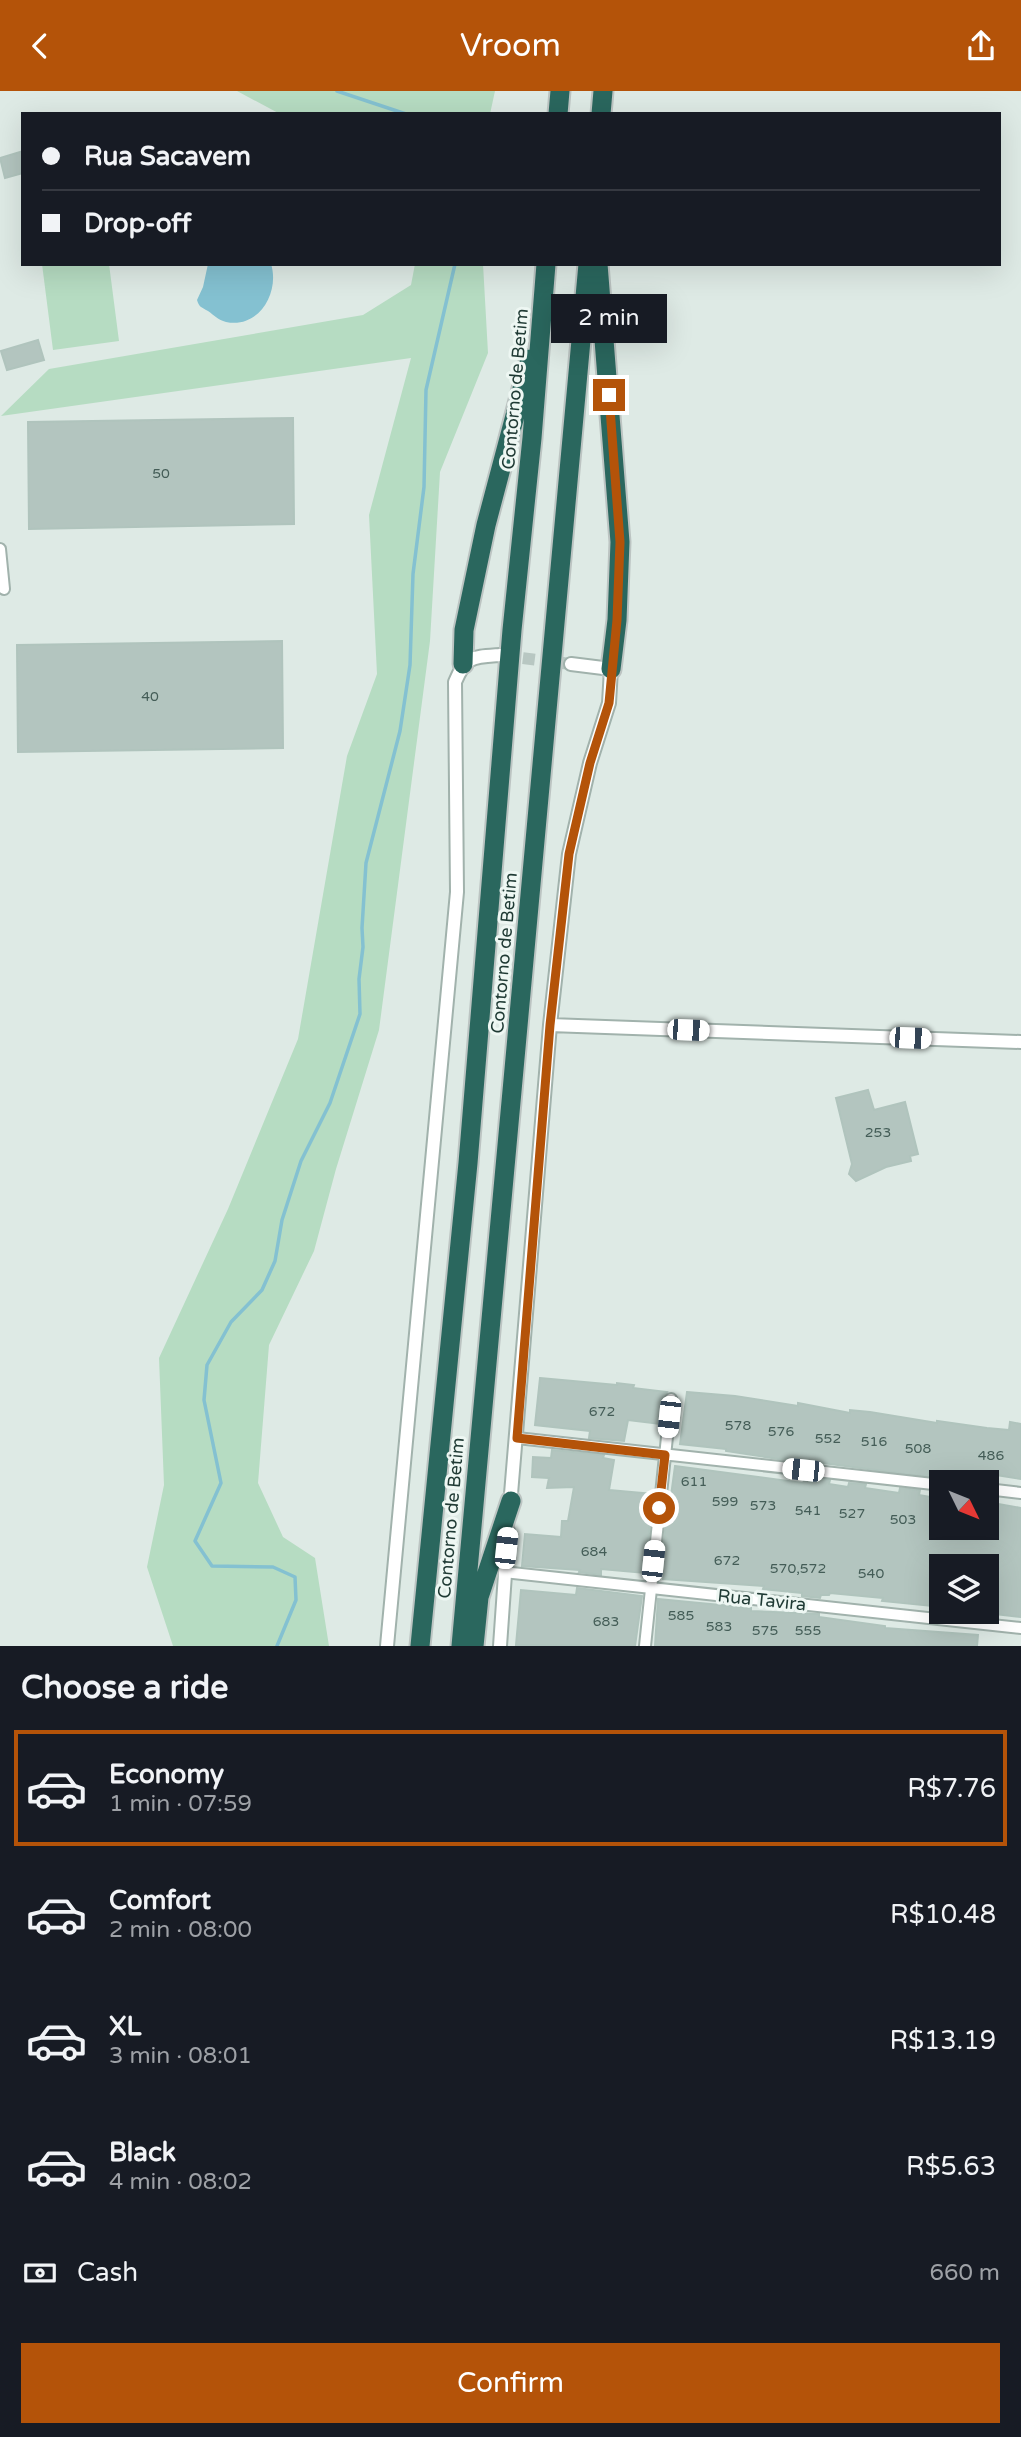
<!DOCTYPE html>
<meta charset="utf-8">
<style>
body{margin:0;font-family:"Varela Round",sans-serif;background:#20242c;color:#f1f3f6;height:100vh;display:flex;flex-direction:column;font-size:26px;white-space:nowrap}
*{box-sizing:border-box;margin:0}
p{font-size:23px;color:#9ea1a6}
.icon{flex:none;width:38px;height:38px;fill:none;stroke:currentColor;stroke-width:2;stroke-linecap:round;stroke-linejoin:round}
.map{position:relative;height:1555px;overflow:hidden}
.sheet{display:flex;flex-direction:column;background:#171b24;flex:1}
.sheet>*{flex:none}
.banner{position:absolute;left:21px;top:21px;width:980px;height:154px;border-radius:0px;box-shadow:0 7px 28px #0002;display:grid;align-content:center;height:154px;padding:0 21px;background:#171b24}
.needle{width:46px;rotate:133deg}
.tools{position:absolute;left:929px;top:1379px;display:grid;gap:14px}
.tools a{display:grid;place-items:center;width:70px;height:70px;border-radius:0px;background:#171b24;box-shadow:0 7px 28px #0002;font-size:35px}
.end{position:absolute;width:32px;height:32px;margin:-16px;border:9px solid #b45309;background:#fff;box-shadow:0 0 0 4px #fff}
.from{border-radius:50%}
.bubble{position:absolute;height:49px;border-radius:0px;background:#171b24;box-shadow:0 7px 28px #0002;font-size:23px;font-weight:600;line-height:49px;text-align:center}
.car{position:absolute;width:21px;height:42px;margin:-21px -10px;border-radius:9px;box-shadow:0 0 5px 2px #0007;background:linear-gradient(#fff 24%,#345 0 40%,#fff 0 76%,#345 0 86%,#fff 0)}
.banner b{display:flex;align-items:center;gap:24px;height:66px;font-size:26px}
.banner b+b{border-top:2px solid #363941}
.banner i{width:18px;height:18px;background:#f1f3f6}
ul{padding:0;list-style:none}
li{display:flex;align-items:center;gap:21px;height:116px;margin:0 14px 10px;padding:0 7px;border:4px solid transparent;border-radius:0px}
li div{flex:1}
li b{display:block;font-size:26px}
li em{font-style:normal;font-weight:600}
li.on{border-color:#b45309}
li>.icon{width:63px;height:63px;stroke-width:1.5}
h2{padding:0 21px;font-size:32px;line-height:84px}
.pay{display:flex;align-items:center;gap:18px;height:77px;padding:0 21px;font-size:26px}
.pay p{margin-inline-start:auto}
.button{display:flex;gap:14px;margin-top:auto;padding:14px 21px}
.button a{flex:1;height:80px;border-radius:0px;background:#b45309;color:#fff;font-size:28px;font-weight:600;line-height:80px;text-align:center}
header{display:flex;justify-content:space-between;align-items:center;height:91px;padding:0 21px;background:#b45309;color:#fff;font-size:32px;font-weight:600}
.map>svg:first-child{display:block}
</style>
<header><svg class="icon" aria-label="back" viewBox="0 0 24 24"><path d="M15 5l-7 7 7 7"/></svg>Vroom<svg class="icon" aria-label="share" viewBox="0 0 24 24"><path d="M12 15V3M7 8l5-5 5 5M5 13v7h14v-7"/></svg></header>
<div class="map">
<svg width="1021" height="1555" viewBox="0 0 1021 1555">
<rect width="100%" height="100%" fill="#deeae5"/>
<!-- green -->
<path fill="#b6dcc2" d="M237,0H495L490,23H280Z
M42,173H109L119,250L53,259Z
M415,173H483L488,262L440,381L430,550L379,939L336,1078L314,1160L269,1254L258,1392L283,1446L315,1467L329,1555H173L147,1476L164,1394L159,1267L228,1118L298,948L347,665L377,583L369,424L411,267L1,325L49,278L363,224L411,194Z"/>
<!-- water -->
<path fill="#84c1d1" d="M208,173H271C280,201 259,238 226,231C218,229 214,224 208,220C201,216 199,216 197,209L203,196Z"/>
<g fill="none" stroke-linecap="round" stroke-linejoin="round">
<!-- stream -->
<path stroke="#84c1d1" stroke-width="3.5" d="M337,0L406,23
M277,1555L296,1509L295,1486L273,1476L212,1475L195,1450L221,1392L204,1309L207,1274L231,1231L262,1199L275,1170L282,1129L301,1070L330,1012L360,923L359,888L363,856L362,837L366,772L400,640L410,574L413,483L424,396L426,299L455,173"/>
</g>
<!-- building -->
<path fill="#b3c5bf" stroke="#b0c4bd" stroke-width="2" d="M23,60V82L5,87L0,67Z
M38,249L44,269L7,279L1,260Z
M293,327L294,433L29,438L28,331Z
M282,550L283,657L18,661L17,554Z
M868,999L874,1019L905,1011L918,1063L910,1065L911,1070L886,1076L856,1090L849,1083L852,1073L836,1007Z
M540,1287L617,1294V1292L634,1294L633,1297L667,1301L663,1307L660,1333L628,1329L624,1350L589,1347L590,1340L535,1334Z
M687,1301L735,1305L798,1315V1312L850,1322V1319L870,1321L937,1332V1330L987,1337L1009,1339L1010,1331L1021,1333V1388L996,1384L995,1391L966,1389V1391L785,1367V1369L765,1366L726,1360V1358L680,1353Z
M552,1359L604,1364L603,1367L614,1369L609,1399L653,1403L645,1482L601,1478V1484L579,1481L580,1479L522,1475L525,1443L561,1446L562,1430H568L574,1396L547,1397L549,1387L532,1386L533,1366L551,1367Z
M675,1375L803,1392L804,1390L812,1391L813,1388L830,1389L829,1393L848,1396L849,1392L866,1393L865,1397L899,1402L900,1397L920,1399L919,1404L942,1408V1437H987V1411L1021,1417V1526L987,1522L989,1475H942V1516L882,1510L883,1507L830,1502L829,1504H821L820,1507L802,1505V1502L763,1498L764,1495L663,1488L664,1483H660L669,1405H671Z
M577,1497L642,1505L635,1555L516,1554L521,1499L576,1504Z
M658,1508L751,1517V1520L819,1523V1526L885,1535V1537L978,1544L977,1555H655Z"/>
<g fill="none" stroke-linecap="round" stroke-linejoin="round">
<!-- tertiary-tunnel -->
<path stroke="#b8c7c2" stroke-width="12" stroke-dasharray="12 6" stroke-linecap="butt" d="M505,565L571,573"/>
<defs>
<path id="minor" d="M0,458L4,498
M517,1347L942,1394
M987,1398L1021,1402
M504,1481L1021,1537
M645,1555L671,1308"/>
<path id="tertiary" d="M550,934L1021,951
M510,1415L550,934L569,763L590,672L609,612L611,578L571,573
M387,1555L457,801L455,591C466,565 472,566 500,564
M500,1555L508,1440"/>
<path id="motorway" d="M558,23L560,0
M601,23L603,0
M598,173L620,451L617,529L611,578
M463,573L464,539L486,434L530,268
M420,1555L468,1072L512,539L532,347L546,173
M461,1555L588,173
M474,1555L479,1506L511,1410"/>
</defs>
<!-- minor casing -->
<use href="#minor" stroke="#a1b2ac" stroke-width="14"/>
<!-- tertiary casing -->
<use href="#tertiary" stroke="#a1b2ac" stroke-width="16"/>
<!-- motorway casing -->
<use href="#motorway" stroke="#bcc4c2" stroke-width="23"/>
<!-- minor -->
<use href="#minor" stroke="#fff" stroke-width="10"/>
<!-- tertiary -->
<use href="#tertiary" stroke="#fff" stroke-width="12"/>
<!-- motorway -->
<use href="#motorway" stroke="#2a675e" stroke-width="19"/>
</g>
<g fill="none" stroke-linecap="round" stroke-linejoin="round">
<!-- route -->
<path stroke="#b45309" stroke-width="9" d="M609,304L620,451L617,529L609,612L590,672L569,763L550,934L517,1347L665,1364L659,1417"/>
</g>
<g text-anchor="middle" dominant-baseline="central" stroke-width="6" stroke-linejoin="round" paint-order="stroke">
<!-- number labels -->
<g font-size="14" fill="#445d57">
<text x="161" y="382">50</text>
<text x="150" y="605">40</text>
<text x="878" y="1041">253</text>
<text x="602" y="1320">672</text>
<text x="738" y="1334">578</text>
<text x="781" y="1340">576</text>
<text x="828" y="1347">552</text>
<text x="874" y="1350">516</text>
<text x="918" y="1357">508</text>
<text x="991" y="1364">486</text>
<text x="694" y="1390">611</text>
<text x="725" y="1410">599</text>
<text x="763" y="1414">573</text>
<text x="808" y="1419">541</text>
<text x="852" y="1422">527</text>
<text x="903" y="1428">503</text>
<text x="594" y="1460">684</text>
<text x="727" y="1469">672</text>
<text x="798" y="1477">570,572</text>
<text x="871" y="1482">540</text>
<text x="681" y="1524">585</text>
<text x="606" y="1530">683</text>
<text x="719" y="1535">583</text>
<text x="765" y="1539">575</text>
<text x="808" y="1539">555</text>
</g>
<!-- street labels -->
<g font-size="18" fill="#1f3a34" stroke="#eef7f3">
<text transform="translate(515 298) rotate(-85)">Contorno de Betim</text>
<text transform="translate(504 862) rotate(-85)">Contorno de Betim</text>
<text transform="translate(451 1427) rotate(-85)">Contorno de Betim</text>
<text transform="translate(762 1509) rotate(6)">Rua Tavira</text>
</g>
</g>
</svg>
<div class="tools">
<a><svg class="needle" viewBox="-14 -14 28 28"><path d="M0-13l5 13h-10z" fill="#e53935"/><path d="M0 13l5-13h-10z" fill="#9ea1a6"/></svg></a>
<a><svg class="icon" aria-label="layers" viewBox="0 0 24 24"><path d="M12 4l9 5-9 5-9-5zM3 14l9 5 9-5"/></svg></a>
</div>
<i class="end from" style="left:659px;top:1417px"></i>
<i class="end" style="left:609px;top:304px"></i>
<div class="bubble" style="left:551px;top:203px;width:116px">2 min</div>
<i class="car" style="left:688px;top:939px;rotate:92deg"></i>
<i class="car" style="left:910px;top:947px;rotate:92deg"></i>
<i class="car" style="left:669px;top:1326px;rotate:186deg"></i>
<i class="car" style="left:803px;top:1379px;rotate:276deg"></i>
<i class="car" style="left:506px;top:1457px;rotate:6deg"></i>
<i class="car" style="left:653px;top:1470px;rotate:6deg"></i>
<div class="banner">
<b><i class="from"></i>Rua Sacavem</b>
<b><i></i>Drop-off</b>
</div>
</div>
<section class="sheet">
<h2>Choose a ride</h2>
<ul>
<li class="on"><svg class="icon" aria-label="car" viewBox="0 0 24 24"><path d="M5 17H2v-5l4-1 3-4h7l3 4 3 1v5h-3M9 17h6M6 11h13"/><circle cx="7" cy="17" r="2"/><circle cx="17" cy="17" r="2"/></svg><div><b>Economy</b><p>1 min · 07:59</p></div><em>R$7.76</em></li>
<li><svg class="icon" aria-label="car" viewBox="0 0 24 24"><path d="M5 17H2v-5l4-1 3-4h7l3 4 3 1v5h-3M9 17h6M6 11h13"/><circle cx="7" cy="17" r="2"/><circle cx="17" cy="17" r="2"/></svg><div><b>Comfort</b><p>2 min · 08:00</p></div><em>R$10.48</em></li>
<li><svg class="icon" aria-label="car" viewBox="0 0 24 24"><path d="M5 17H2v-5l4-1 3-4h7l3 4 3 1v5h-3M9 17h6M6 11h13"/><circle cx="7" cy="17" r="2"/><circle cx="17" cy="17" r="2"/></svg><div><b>XL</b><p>3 min · 08:01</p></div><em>R$13.19</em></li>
<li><svg class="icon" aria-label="car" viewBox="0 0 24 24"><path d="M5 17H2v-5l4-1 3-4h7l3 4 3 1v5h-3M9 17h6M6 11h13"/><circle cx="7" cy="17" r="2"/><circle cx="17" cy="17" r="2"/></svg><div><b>Black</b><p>4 min · 08:02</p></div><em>R$5.63</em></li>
</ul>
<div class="pay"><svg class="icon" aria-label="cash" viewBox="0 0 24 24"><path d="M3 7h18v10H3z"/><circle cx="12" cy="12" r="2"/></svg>Cash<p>660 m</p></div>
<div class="button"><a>Confirm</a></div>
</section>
